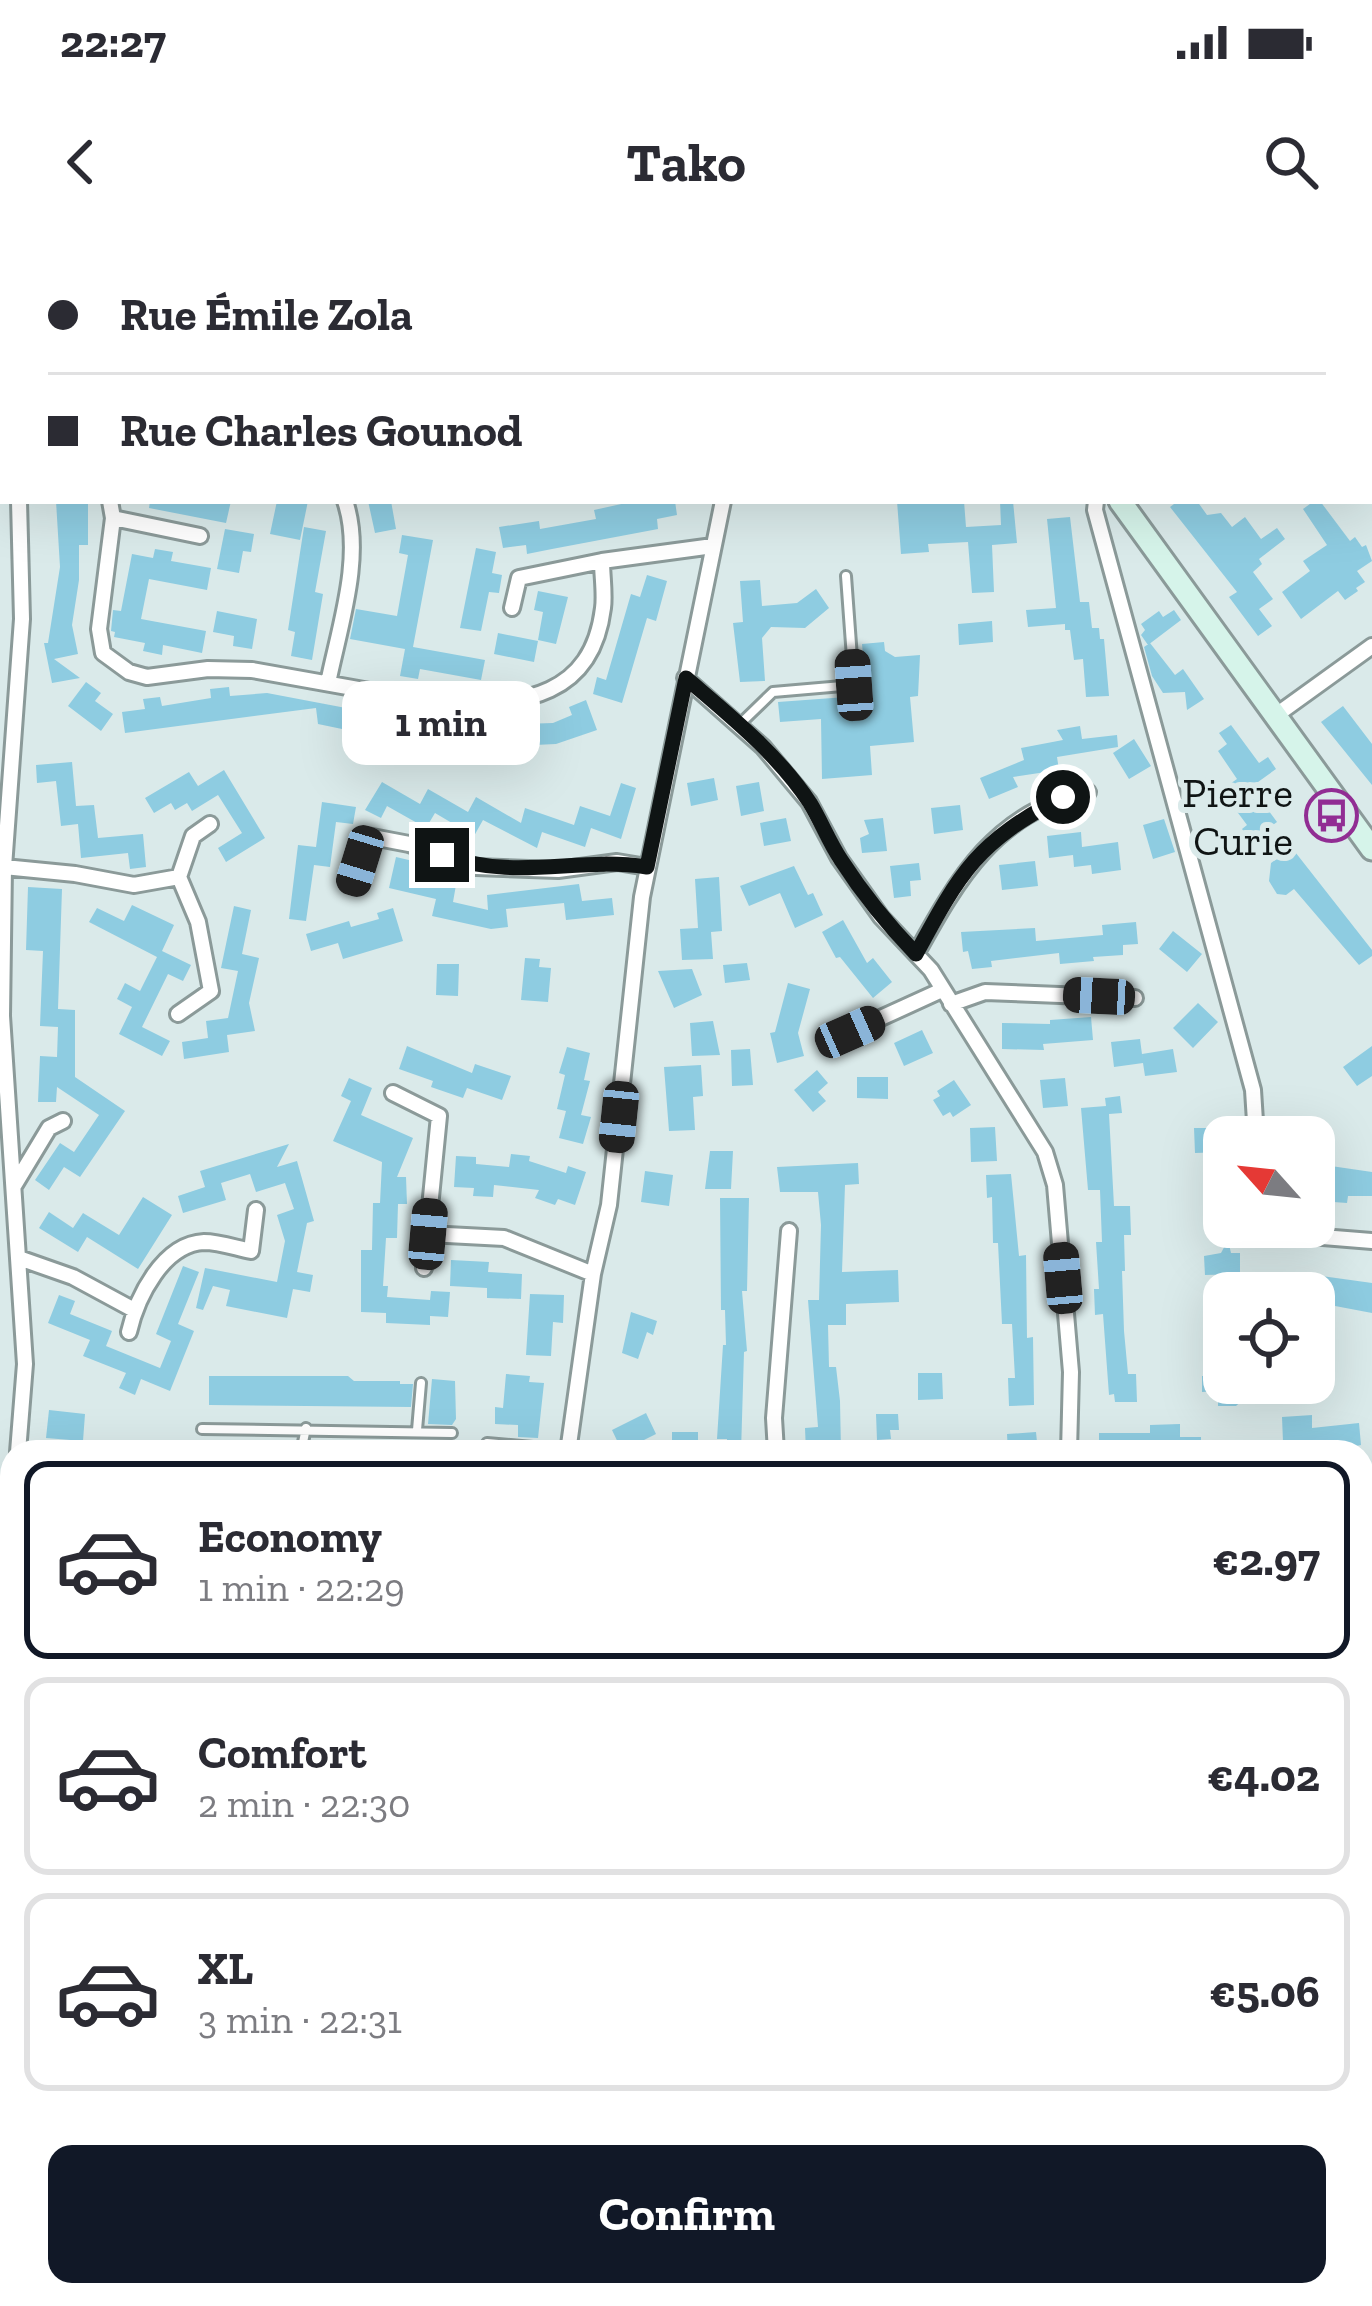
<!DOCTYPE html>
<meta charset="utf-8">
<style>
body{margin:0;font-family:"Zilla Slab",serif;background:#f7f7f7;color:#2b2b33;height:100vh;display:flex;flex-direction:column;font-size:45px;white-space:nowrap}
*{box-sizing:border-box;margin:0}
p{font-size:39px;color:#7c7c81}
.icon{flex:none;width:66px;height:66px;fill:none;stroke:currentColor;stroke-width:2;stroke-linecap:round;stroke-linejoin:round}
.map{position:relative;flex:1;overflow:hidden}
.sheet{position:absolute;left:0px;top:1200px;width:1374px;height:867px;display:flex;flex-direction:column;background:#fff;border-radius:36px 36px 0 0;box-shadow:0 12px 48px #0002}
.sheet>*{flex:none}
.banner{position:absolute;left:0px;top:0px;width:1374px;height:264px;box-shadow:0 12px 48px #0002;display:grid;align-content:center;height:264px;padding:0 48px;background:#fff}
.needle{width:78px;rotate:297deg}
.buttons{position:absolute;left:1203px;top:876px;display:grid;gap:24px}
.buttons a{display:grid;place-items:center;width:132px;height:132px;border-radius:24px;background:#fff;box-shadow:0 12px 48px #0002;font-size:60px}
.end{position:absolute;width:54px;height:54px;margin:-27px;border:15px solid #0f1414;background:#fff;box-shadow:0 0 0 6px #fff}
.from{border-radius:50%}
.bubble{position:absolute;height:84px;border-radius:24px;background:#fff;box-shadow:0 12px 48px #0002;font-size:39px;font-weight:700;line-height:84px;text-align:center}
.car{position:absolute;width:36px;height:72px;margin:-36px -18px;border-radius:15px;box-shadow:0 0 9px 3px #0007;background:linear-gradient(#222 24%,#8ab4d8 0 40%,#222 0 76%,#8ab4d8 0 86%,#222 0)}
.banner b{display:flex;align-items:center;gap:42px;height:114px;font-size:45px}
.banner b+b{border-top:3px solid #e1e1e2}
.banner i{width:30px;height:30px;background:#2b2b33}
ul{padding:21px 0 0;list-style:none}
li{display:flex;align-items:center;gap:36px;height:198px;margin:0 24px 18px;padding:0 24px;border:6px solid #e1e1e2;border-radius:24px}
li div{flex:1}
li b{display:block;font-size:45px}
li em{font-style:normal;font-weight:700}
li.current{border-color:#111827}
li>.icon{width:108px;height:108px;stroke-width:1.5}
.action{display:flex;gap:24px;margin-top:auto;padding:24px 48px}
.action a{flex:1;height:138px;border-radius:24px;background:#111827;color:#fff;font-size:48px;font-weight:700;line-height:138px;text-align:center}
.status{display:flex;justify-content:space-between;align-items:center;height:84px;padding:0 60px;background:#fff;direction:ltr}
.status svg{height:33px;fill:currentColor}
header{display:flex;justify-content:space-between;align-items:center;height:156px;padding:0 48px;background:#fff;font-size:54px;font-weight:700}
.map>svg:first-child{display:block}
</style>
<div class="status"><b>22:27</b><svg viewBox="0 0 49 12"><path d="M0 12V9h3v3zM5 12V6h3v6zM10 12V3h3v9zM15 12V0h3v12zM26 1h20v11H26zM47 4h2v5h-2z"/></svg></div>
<header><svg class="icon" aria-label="back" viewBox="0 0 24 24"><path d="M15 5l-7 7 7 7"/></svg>Tako<svg class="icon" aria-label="search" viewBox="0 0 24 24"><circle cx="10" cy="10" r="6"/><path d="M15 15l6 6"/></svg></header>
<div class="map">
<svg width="1372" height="2066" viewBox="0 0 1372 2066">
<rect width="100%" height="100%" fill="#daeaea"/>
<!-- green -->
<path fill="#a5bea2" d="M0,0L14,3H3V238Z
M1372,1667V1823H1362V1669Z
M0,1873L12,1876V1962L0,1960Z
M163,2055H523L500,2066H160Z"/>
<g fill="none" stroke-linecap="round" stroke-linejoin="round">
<!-- stream -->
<path stroke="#acd4fb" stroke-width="6" d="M1362,1673L1372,1671
M0,1878L12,1881"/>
</g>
<!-- building -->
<path fill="#8ecce1" d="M56,261H88V305H79V340L72,385L78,414L54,419L80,438L52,443L44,403H48L60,327Z
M150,261H231L226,283L149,268Z
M277,261H308L300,300L270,294Z
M368,261H391L396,289L375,293Z
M635,261H675L677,275L657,279L658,289L552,309L527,314L526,305L503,308L499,287L539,281L540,289L596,279L594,270Z
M897,261H964L966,287L1001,285L1000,261H1013L1017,303L992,305L994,352L972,353L968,302L928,304L929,312L901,314Z
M1178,261H1197L1207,275L1221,273L1232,287L1245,277L1261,299L1277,288L1285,299L1259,319L1262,324L1253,332L1273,359L1259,369L1272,386L1258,396L1229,357L1237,352L1170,267Z
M1314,261H1320L1350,301L1355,297L1362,307L1366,305L1372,321L1357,331L1365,342L1356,348L1358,351L1345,360L1338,351L1301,379L1282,352L1310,331L1303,321L1327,305L1303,269Z
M1070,277L1080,362H1089L1092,388H1099L1100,399H1104L1109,456L1086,457L1083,419L1074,420L1070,390H1065V384L1028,387L1026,370L1056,368L1047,279Z
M304,287L326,291L315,352L323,354L312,420L291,416L295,392L288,390Z
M225,289L254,294L251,312L243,311L239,333L217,329Z
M402,295L433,300L413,407L485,420L481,440L420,429L418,439L400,436L405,409L350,399L356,369L397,376L408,315L399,313Z
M476,308L496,312L492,333L502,335L499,353L489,352L481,391L460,388Z
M155,309L173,312L171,321L211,328L207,350L149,339L141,379L206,391L202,413L163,405L162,415L143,411L145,403L114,397L115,392L111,391L113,370L121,371L132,314L153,318Z
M647,335L667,341L656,381L647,378L622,463L593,454L597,437L606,440L631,354L640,357Z
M760,340L762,366L797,363L816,349L829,368L805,388L771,387L762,398L765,441L740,442L733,383L743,382L740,341Z
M538,351L568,357L556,404L538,400L543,372L534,370Z
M1174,370L1181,380L1148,405L1141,395L1145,390L1141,384L1159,371L1163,377Z
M217,371L257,379L252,409L233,406L234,396L213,392Z
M992,381L993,402L959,405L958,384Z
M498,393L538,401L534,422L494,414Z
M884,402L885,411L895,417L920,415L918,456L910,457L914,502L870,506L872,535L822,539L821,479L780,482L778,462L860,456L862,447L866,446L862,404Z
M1150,403L1175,435L1183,429L1204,459L1187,470L1185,452L1163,453L1152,436L1144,407Z
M86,442L101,453L95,461L113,474L101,491L68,466Z
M229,447L230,456L267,453L346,468L342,489L318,484L316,468L125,493L122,472L145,469L143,459L160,457L162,466L211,458L210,449Z
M586,460L597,490L556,504L449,509L372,495L377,473L458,487L503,485L502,476L521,475L522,484L553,483L572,475L569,467Z
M1343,466L1372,504V545L1321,482Z
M1231,485L1259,523L1268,517L1276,529L1251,547L1277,582L1251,601L1242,589L1247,585L1221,550L1237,539L1218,511L1227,504L1219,493Z
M1080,486L1082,499L1117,495L1118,507L1057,517L1059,530L1013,537L1018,547L989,559L980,538L1024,520L1021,508L1063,500L1057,490Z
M1134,499L1151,526L1129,539L1113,513Z
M72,522L76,566L94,565L98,598L143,594L146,627L130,629L128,613L81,618L78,584L61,586L56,541L37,543L36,525Z
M224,530L265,598L226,622L218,608L242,593L218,555L192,571L187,563L175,570L171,563L154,573L145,558L189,532L198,546Z
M714,538L718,560L691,566L687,543Z
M382,542L420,564L428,549L468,572L476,557L521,583L525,568L574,585L580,566L610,576L621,543L636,548L621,599L591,588L585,607L542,592L537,608L483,580L474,596L435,573L426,588L387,566L381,578L365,570Z
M759,542L764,571L741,576L736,546Z
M322,562L356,567L353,584L336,582L330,627L314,625L306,681L289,679L298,605L316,607Z
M960,565L963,590L934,594L931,568Z
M786,578L791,601L764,606L760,583Z
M883,578L887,611L862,613L860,598L869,594L864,580Z
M1164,579L1175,612L1153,619L1143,585Z
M1081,592L1082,607L1118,602L1121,630L1092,634L1091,625L1074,627L1073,615L1049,618L1047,596Z
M1292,608L1372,710V716L1359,725L1294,649L1286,655L1277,654L1269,641L1271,623Z
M396,617L413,621L410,635L456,645L453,662L488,670L487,655L579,644L582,661L612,658L614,675L566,680L564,663L506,669L508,687L491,689L432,676L436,659L389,648Z
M1035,621L1038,646L1002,650L999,625Z
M919,623L921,640L910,641L911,656L894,658L890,626Z
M794,626L808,655L813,653L823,675L795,688L780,653L749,666L740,646Z
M719,637L722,691L711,692L713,719L682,720L680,689L698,688L695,639Z
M28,647L62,649L58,769L75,770V837L125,871L80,937L64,927L49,950L35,940L60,903L74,912L99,875L57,847L56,862H38L40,816L57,817L58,787L40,786L43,711L26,710Z
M132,665L174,685L162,711L191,725L183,741L168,734L142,787L170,801L162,816L119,794L132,767L117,759L125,743L140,751L157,717L89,682L97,668L124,681Z
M234,666L251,670L242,714L259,718L249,763L255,791L227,795L229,812L184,819L182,802L208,798L206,781L228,778L238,731L221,728Z
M393,668L403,701L343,719L338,703L311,711L306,694L349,681L351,687L379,679L377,673Z
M843,680L867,723L873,718L892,742L873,758L840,717L836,718L822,692Z
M1136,682L1138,704L1123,705V715L1093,717L1094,721L1060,724L1059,713L991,721L992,727L972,729L968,711L963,712L961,692L1035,688L1036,701L1103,695L1102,685Z
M1173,691L1202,714L1187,732L1159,709Z
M525,718L540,719L539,727L551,728L548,762L521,760Z
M747,723L750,740L725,743L723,725Z
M437,724H459L458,756L436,755Z
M692,729L702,755L674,768L658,731Z
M788,743L810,749L798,793L804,816L777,823L770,793L775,792Z
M1198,763L1218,782L1193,808L1173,788Z
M1091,777L1093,800L1043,804L1044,810L1002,809V783L1050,784V780Z
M713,781L720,815L692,816L690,783Z
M922,790L933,813L904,826L894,803Z
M1140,799L1143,822L1142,814L1173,809L1177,832L1145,836L1143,823L1114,827L1111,802Z
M407,806L472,833L475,824L511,836L502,860L467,848L463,858L431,847L433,841L399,829Z
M1372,806V836L1357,846L1343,827Z
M567,807L590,813L584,840L590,841L581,875L591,877L583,904L559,898L566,871L557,869L565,835L559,833Z
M750,809L753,845L732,846L731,810Z
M701,825L703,856L693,857L695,890L669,891L664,827Z
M817,830L828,843L818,852L826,861L813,872L794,850Z
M857,837H888V859L857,858Z
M349,838L372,848L361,875L413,898L397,937H406L407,964H398L397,998H386L383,1046H388L387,1057L430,1060L431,1051L450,1052L448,1077L430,1076V1085L386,1083V1073L361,1072V1010H372L373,963H380L382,922L333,901L351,861L341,856Z
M1065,838L1068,866L1043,868L1040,840Z
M954,840L971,865L953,877L950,872L943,876L933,860L940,856L937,851Z
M1120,856L1122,873L1109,874L1114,966H1130L1131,995H1124L1125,1031H1122L1124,1091L1128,1134H1136L1137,1162H1115L1114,1154L1109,1155L1103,1074L1095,1075L1094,1049H1099L1096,1002H1102L1100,950H1088L1081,868L1106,866L1105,858Z
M995,887L997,921L971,922L970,888Z
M1194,888H1224V912L1195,913Z
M289,904L277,927L297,921L314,981L307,983L297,1032L313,1035L310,1052L293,1049L287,1078L226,1066L230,1050L213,1046L203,1070L196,1068L205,1028L277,1042L285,1001L277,975L294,969L285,943L256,952L250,934L221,943L226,960L183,973L178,956L205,947L200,931Z
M710,911H733L731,949H705Z
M511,914L530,916L529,921L566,933L568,926L586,932L575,965L558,959L555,965L535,958L539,950L494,945L493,957L473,956L474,948L454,947L456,916L476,917V924L509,927Z
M858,923L859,944L845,945L842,1032L898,1030L899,1062L846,1064V1085H828L829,1127H836L840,1161L841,1212H806L805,1188L818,1187L808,1060H819L821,985L818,952H780L777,927Z
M1324,925L1372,932V956H1348L1347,963L1320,961Z
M645,931L673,935L669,966L641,962Z
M1011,934L1019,1016L1026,1015L1027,1098L1033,1097L1034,1165L1009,1166L1008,1138H1015L1012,1084H1002L998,1003H993L992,957L987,958L986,935Z
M143,957L172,975L138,1029L87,997L78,1012L39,988L49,972L73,988L83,973L119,995Z
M720,958H749L747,1051H742L747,1111L744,1112L741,1212H727V1199H717L723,1105H726L725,1070H721Z
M1228,1000L1231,1013H1240V1034L1205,1035L1204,1016L1221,1013Z
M451,1020L489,1022L488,1032L522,1034L521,1059L487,1058V1048L450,1046Z
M183,1026L199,1032L178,1084L194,1091L170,1151L141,1139L135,1155L119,1148L126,1133L83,1116L90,1100L48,1083L59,1055L75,1061L70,1074L112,1091L106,1106L160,1128L171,1101L156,1094Z
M1300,1033L1372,1043V1073L1314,1062V1053L1298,1047Z
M530,1054L564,1055L563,1083L553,1082L551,1116L526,1115Z
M631,1072L657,1081L653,1095L647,1092L638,1119L622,1113Z
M918,1133H942L943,1159L918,1160Z
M506,1134L530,1136L529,1142L544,1143L538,1198L518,1197V1185L495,1184V1167L503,1168Z
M209,1136H348L354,1141H400V1144H413L411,1167L209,1165Z
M1202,1136H1220V1147H1238L1247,1156L1236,1166H1218V1151L1202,1152Z
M432,1139L455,1141L456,1179L452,1185L428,1184Z
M49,1170L85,1174L83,1201L46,1198Z
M646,1173L656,1194L622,1211L612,1190Z
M876,1174H898L899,1190H890L891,1199L877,1200Z
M1312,1175V1188L1359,1183L1361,1205L1329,1212L1328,1200L1283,1202L1282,1177Z
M1180,1184V1197H1201V1212H1099V1193H1150V1185Z
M672,1192H698V1212H672Z
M1036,1192L1038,1212H1008L1007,1194Z"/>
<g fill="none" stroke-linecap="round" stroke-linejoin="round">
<defs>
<path id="service" d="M740,484L773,452L854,445L846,336
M202,1189L452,1193
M417,1190L421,1143
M487,1203L567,1210
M301,1212L306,1188
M0,1582L12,1585"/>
<path id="minor" d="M14,0V3
M159,0V3
M1037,0L1039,3
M1191,0L1196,3
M775,3V0
M1123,3L1127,0
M110,261L113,278L99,389L103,413L129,432L147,437L208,429L252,430L448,465C524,464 592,457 603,368C605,354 602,336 602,321L713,306
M1096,261L1095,270L1253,850L1256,897
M113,278L200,296
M512,368L519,338L602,321
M685,438L763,507L809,562L839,618L881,677L931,730L1045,912L1055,945L1071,1132L1069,1212
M328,443C339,388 364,316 345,261
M1275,476L1372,406
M4,627L75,634L134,645L179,637
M353,645L367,596L409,604L476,627L558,630L617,622L647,627
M916,714C958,638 996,571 1088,552
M951,764L985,752L1135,758
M178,774L211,751L198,682L179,637L193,596L210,584
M850,792L942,750
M393,853L439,876L424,1028
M14,946L49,888L63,881
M1260,987L1261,992L1372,1001
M428,994L504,998L593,1034
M19,1018L73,1037L134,1070
M129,1092C137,1057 163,1004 204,1002C219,1002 236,1008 251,1011L256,970
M18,1212L25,1124L2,776L4,627L22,379L19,261
M568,1212L593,1034L609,965L642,657L723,261
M776,1212L774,1178L789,991
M1362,1268H1372
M0,1474L12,1290
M1362,1951L1372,1932
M1362,2034L1372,2042
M0,2047L12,2046
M652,2055L661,2066
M954,2055L962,2066
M692,2066L710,2055"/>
<path id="secondary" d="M933,0L935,3
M1120,261L1372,609"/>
</defs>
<!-- service casing -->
<use href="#service" stroke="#8b9a99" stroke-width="14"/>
<!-- minor casing -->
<use href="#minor" stroke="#8b9a99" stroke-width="20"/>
<!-- secondary casing -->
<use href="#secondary" stroke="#8b9a99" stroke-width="27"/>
<!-- service -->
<use href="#service" stroke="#fff" stroke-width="8"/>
<!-- minor -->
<use href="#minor" stroke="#fff" stroke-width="14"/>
<!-- secondary -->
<use href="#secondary" stroke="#d6f4ea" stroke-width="21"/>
</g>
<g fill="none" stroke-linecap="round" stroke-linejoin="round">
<!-- route -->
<path stroke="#0f1414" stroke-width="15" d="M442,615C518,642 575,616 647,627L686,438C729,475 778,514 810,563C821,581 829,602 841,620C863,654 888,685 916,714C961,631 977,602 1063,557"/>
</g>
<!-- icons -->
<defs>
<symbol id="bus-ring" viewBox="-11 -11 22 22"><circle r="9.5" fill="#daeaea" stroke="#912d93" stroke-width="1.5"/><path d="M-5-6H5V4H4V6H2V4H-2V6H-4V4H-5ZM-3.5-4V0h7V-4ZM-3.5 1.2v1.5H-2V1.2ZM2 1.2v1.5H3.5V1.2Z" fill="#912d93"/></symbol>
</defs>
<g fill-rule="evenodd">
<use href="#bus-ring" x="1302" y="546" width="59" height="59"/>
</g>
<g text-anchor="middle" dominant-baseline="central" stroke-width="12" stroke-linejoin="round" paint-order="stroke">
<!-- poi labels -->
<g font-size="42" fill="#0f1414" stroke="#daeaea" text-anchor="end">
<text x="1293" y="552">Pierre<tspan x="1293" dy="48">Curie</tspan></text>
</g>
</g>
</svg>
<div class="buttons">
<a><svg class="needle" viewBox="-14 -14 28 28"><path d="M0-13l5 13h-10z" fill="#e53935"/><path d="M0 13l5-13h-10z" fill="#7c7c81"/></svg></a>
<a><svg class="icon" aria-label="locate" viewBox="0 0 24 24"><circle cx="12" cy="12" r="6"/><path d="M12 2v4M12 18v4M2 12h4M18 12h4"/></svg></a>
</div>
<i class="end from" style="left:1063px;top:557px"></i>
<i class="end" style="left:442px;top:615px"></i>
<div class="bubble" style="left:342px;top:441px;width:198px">1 min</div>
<i class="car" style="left:854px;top:445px;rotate:356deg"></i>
<i class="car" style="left:360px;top:621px;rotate:197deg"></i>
<i class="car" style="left:1099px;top:756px;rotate:273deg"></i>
<i class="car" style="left:850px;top:792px;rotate:66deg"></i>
<i class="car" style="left:619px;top:877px;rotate:186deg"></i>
<i class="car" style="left:428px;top:994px;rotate:5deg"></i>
<i class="car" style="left:1063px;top:1038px;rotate:355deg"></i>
<div class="banner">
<b><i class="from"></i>Rue Émile Zola</b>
<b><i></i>Rue Charles Gounod</b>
</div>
<section class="sheet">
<ul>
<li class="current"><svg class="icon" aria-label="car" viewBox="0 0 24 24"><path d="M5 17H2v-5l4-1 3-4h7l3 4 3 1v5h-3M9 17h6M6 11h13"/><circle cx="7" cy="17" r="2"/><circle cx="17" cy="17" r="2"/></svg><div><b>Economy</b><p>1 min · 22:29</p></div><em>€2.97</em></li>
<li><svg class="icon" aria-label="car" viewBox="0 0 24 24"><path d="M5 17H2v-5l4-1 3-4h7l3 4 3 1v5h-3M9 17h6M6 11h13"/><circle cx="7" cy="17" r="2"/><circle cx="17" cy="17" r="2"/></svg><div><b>Comfort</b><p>2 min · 22:30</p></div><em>€4.02</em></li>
<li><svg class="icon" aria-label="car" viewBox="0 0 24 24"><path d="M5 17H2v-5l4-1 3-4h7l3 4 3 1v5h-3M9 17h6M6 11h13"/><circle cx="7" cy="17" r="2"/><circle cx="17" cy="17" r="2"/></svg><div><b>XL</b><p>3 min · 22:31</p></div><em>€5.06</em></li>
</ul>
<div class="action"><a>Confirm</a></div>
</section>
</div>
